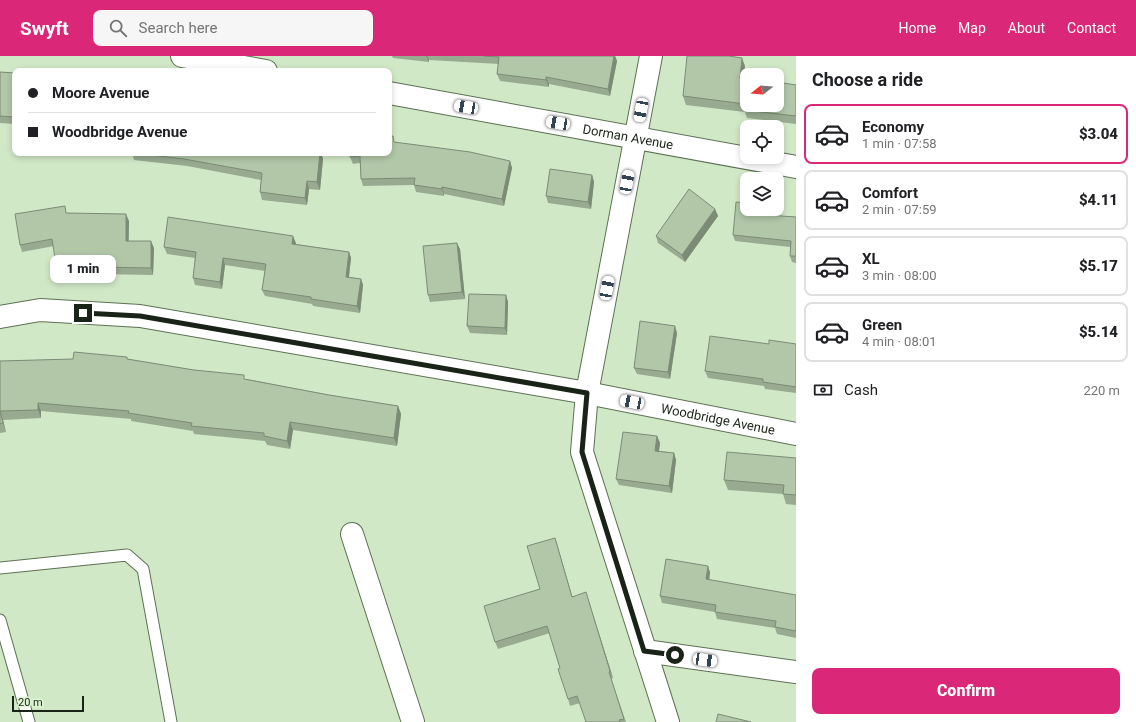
<!DOCTYPE html>
<meta charset="utf-8">
<style>
body{margin:0;font-family:Roboto,sans-serif;background:#f6f6f6;color:#202124;height:100vh;display:flex;flex-direction:column;font-size:15px;white-space:nowrap}
*{box-sizing:border-box;margin:0}
p{font-size:13px;color:#757577}
.icon{flex:none;width:22px;height:22px;fill:none;stroke:currentColor;stroke-width:2;stroke-linecap:round;stroke-linejoin:round}
.map{position:relative;flex:1;overflow:hidden}
.details{display:flex;flex-direction:column;background:#fff;width:340px}
.details>*{flex:none}
.top-card{position:absolute;left:12px;top:12px;width:380px;height:88px;border-radius:8px;box-shadow:0 2px 6px #0003;display:grid;align-content:center;height:88px;padding:0 16px;background:#fff}
.needle{width:26px;rotate:253deg}
.controls{position:absolute;left:740px;top:12px;display:grid;gap:8px}
.controls a{display:grid;place-items:center;width:44px;height:44px;border-radius:8px;background:#fff;box-shadow:0 2px 6px #0003;font-size:20px}
.scale{position:absolute;left:12px;bottom:10px;width:72px;box-sizing:border-box;padding-left:4px;border:2px solid #1a2317;border-top:0;font-size:11px;line-height:14px;white-space:nowrap;color:#1a2317;-webkit-text-stroke:3px #def5d4;paint-order:stroke}
.end{position:absolute;width:18px;height:18px;margin:-9px;border:5px solid #1a2317;background:#fff;box-shadow:0 0 0 2px #fff}
.from{border-radius:50%}
.bubble{position:absolute;height:28px;border-radius:8px;background:#fff;box-shadow:0 2px 6px #0003;font-size:13px;font-weight:800;line-height:28px;text-align:center}
.car{position:absolute;width:12px;height:24px;margin:-12px -6px;border-radius:5px;box-shadow:0 0 3px 1px #0007;background:linear-gradient(#fff 24%,#345 0 40%,#fff 0 76%,#345 0 86%,#fff 0)}
.top-card b{display:flex;align-items:center;gap:14px;height:38px;font-size:15px}
.top-card b+b{border-top:1px solid #e0e0e0}
.top-card i{width:10px;height:10px;background:#202124}
ul{padding:0;list-style:none}
li{display:flex;align-items:center;gap:12px;height:60px;margin:0 8px 6px;padding:0 8px;border:2px solid #e0e0e0;border-radius:8px}
li div{flex:1}
li b{display:block;font-size:15px}
li em{font-style:normal;font-weight:800}
li.current{border-color:#db2777}
li>.icon{width:36px;height:36px;stroke-width:1.5}
h2{padding:0 16px;font-size:18px;line-height:48px}
.pay{display:flex;align-items:center;gap:10px;height:44px;padding:0 16px;font-size:15px}
.pay p{margin-inline-start:auto}
.cta{display:flex;gap:8px;margin-top:auto;padding:8px 16px}
.cta a{flex:1;height:46px;border-radius:8px;background:#db2777;color:#fff;font-size:16px;font-weight:800;line-height:46px;text-align:center}
header{display:flex;align-items:center;gap:24px;box-sizing:border-box;height:56px;padding:0 20px;background:#db2777;color:#fff}
header strong{font-size:19px}
nav{display:flex;gap:22px;margin-inline-start:auto;font-size:14px}
.search{width:280px;height:36px;background:#f6f6f6;display:flex;align-items:center;gap:10px;box-sizing:border-box;padding:0 14px;border-radius:8px;color:#757577;font-size:15px}
main{display:flex;flex:1;min-height:0}
.map>svg:first-child{display:block}
</style>
<header>
<strong>Swyft</strong>
<div class="search"><svg class="icon" aria-label="search" viewBox="0 0 24 24"><circle cx="10" cy="10" r="6"/><path d="M15 15l6 6"/></svg>Search here</div>
<nav><a>Home</a><a>Map</a><a>About</a><a>Contact</a></nav>
</header>
<main>
<div class="map">
<svg width="796" height="666" viewBox="0 0 796 666">
<rect width="100%" height="100%" fill="#d1e8c7"/>
<g fill="none" stroke-linecap="round" stroke-linejoin="round">
<defs>
<path id="lane" d="M0,512L127,499L143,513L171,666
M0,564L29,666"/>
<g id="street">
<path d="M182,0L266,15"/>
<path d="M651,0L587,337L582,396L668,666"/>
<path id="s1" d="M389,37L796,111"/>
<path id="s2" d="M0,261L40,254L140,260L587,337L796,378"/>
<path d="M352,478L413,666"/>
<path d="M645,595L796,616"/>
</g>
</defs>
<!-- lane casing -->
<use href="#lane" stroke="#5d7154" stroke-width="13"/>
<!-- street casing -->
<use href="#street" stroke="#5d7154" stroke-width="24"/>
<!-- lane -->
<use href="#lane" stroke="#fff" stroke-width="11"/>
<!-- street -->
<use href="#street" stroke="#fff" stroke-width="22"/>
</g>
<!-- wall -->
<path fill="#98ab90" d="M392,0H615L617,5L610,40L549,28V31L500,25L497,18L499,8L429,4V6L393,2Z
M745,10L744,22L796,29V68L747,62L745,56L686,49L683,40Z
M0,16L15,17V68L0,67Z
M396,87L510,105L512,112L504,150L444,138V140L416,136L414,129L363,130L361,123L360,107L353,108L350,101Z
M132,97H321L323,103L320,134L309,133L307,149L262,144L260,136L261,124L187,110L134,104Z
M592,119L594,126L591,153L548,147L546,140Z
M715,153L718,160L685,206L658,187L656,180Z
M747,153H769L770,156V159L796,161V207L792,206L790,200V191L735,185L733,179Z
M67,157L129,165V185L154,192L153,219L98,218L96,211V209L59,215L56,209L54,190L22,196L20,189Z
M296,187L295,188L349,196L351,202L349,221L361,223L363,229L360,257L313,250L312,248L265,240L262,234L265,215L225,209L222,233L195,229L193,222L195,202L167,198L164,191Z
M460,193L465,243L430,246L428,239Z
M506,239L508,246L507,279L470,277L467,270Z
M677,277L670,323L637,318L634,312Z
M769,288H796V337L765,333L764,330L708,322L705,315Z
M128,303L246,323L329,339L398,350L401,358L397,390L293,374L290,393L267,389L265,385L194,378L193,375L131,365V363L41,355V362L3,364L6,376L0,377V305Z
M657,380L660,387L659,395L674,397L676,404L672,437L619,429L616,423Z
M796,402V449L786,448L783,438L728,434L724,424Z
M555,482L572,540L588,543L613,622L611,623L626,666H586L580,647L570,650L568,643L560,612L550,577L498,593L495,586L540,533Z
M708,510L710,517L709,524L796,539V582L777,578L775,572L717,563L715,556L662,547L660,540Z"/>
<!-- shaded-wall -->
<path fill="#7c8b76" d="M426,0H427L429,4V6Z
M614,0H615L617,5L610,40L608,33Z
M742,2L745,10L743,30L740,22Z
M546,21L549,28V31L546,24Z
M14,49L15,50V65L14,61Z
M320,97H321L323,103L320,134L317,126Z
M510,105L512,112L504,150L502,143Z
M592,119L594,126L591,153L588,146Z
M307,125L309,133L307,149L305,142Z
M442,131L444,138V140L442,133Z
M715,153L718,160L685,206L682,199Z
M767,153H769L770,156L769,166L767,159Z
M126,158L129,165L128,191L126,185Z
M293,180L296,187L294,195L292,188Z
M151,185L154,192L153,219L151,212Z
M457,187L460,193L465,243L462,236Z
M349,196L351,202L348,228L346,221Z
M223,202L225,209L222,233L220,226Z
M361,223L363,229L360,257L357,250Z
M506,239L508,246L507,279L505,272Z
M675,270L677,277L670,323L668,316Z
M38,347L41,355V362L38,354Z
M398,350L401,358L397,390L394,382Z
M0,355L3,364L6,376L3,367Z
M290,366L293,374L290,393L287,385Z
M657,380L660,387L658,402L655,395Z
M674,397L676,404L672,437L669,430Z
M555,482L557,488L574,547L572,541Z
M708,510L710,517L708,530L706,523Z
M586,536L588,543L613,622L610,615Z"/>
<!-- building -->
<path fill="#b1c7a8" stroke="#7c8b76" d="M484,0H614L608,33L546,21V24L497,18L499,1Z
M687,0H729L742,2L740,22L747,23V49H777V26L796,29V60L744,54L745,48L683,40Z
M0,16L15,17V49H14V61L0,60Z
M389,80H393L394,86L470,96L510,105L502,143L442,131V133L414,129L415,122L361,123L360,100L350,101V97H389Z
M134,97H320L317,126L307,125L305,142L260,136L262,117L184,103Z
M550,113L592,119L588,146L546,140Z
M689,133L715,153L682,199L656,180Z
M736,146L747,147V153H767V159L796,161V200H790L791,185L733,179Z
M65,150L66,157L126,158V185H151V212L96,211V202L56,209L52,183L20,189L15,158Z
M168,161L293,180L292,188L349,196L346,221L361,223L357,250L311,243V241L262,234L266,208L223,202L220,226L193,222L196,196L164,191Z
M457,187L462,236L428,239L423,190Z
M469,238L506,239L505,272L467,270Z
M640,265L675,270L668,316L634,312Z
M710,280L769,288V284L796,288V331L763,326V323L705,315Z
M74,296L127,301V303L194,314L244,319V323L329,339L398,350L394,382L290,366L287,385L264,380V377L191,370L192,367L128,357L129,355L38,347V354L0,355L3,367L0,368V305L73,303Z
M623,376L657,380L655,395L674,397L669,430L616,423Z
M727,396L796,402V439L783,438L784,429L724,424Z
M555,482L572,541L586,536L610,615L609,616L624,663L619,664L620,666H586L577,640L568,643L558,613L560,612L547,570L495,586L484,550L540,533L527,490Z
M666,503L708,510L706,523L796,539V575L775,571L776,565L715,556L716,549L660,540Z
M718,658L751,666H716Z"/>
<g fill="none" stroke-linecap="round" stroke-linejoin="round">
<!-- route -->
<path stroke="#1a2317" stroke-width="5" d="M83,257L140,260L587,337L582,396L644,595L675,599"/>
</g>
<g text-anchor="middle" dominant-baseline="central" stroke-width="3" stroke-linejoin="round" paint-order="stroke">
<!-- street labels -->
<g font-size="13" fill="#1a2317" stroke="#def5d4">
<text stroke="none"><textPath href="#s1" startOffset="243">Dorman Avenue</textPath></text>
<text stroke="none"><textPath href="#s2" startOffset="728">Woodbridge Avenue</textPath></text>
</g>
</g>
</svg>
<div class="controls">
<a><svg class="needle" viewBox="-14 -14 28 28"><path d="M0-13l5 13h-10z" fill="#e53935"/><path d="M0 13l5-13h-10z" fill="#757577"/></svg></a>
<a><svg class="icon" aria-label="locate" viewBox="0 0 24 24"><circle cx="12" cy="12" r="6"/><path d="M12 2v4M12 18v4M2 12h4M18 12h4"/></svg></a>
<a><svg class="icon" aria-label="layers" viewBox="0 0 24 24"><path d="M12 4l9 5-9 5-9-5zM3 14l9 5 9-5"/></svg></a>
</div>
<div class="scale">20 m</div>
<i class="end from" style="left:675px;top:599px"></i>
<i class="end" style="left:83px;top:257px"></i>
<div class="bubble" style="left:50px;top:199px;width:66px">1 min</div>
<i class="car" style="left:466px;top:51px;rotate:280deg"></i>
<i class="car" style="left:641px;top:54px;rotate:191deg"></i>
<i class="car" style="left:558px;top:67px;rotate:280deg"></i>
<i class="car" style="left:627px;top:126px;rotate:11deg"></i>
<i class="car" style="left:607px;top:232px;rotate:11deg"></i>
<i class="car" style="left:632px;top:346px;rotate:281deg"></i>
<i class="car" style="left:705px;top:604px;rotate:98deg"></i>
<div class="top-card">
<b><i class="from"></i>Moore Avenue</b>
<b><i></i>Woodbridge Avenue</b>
</div>
</div>
<section class="details">
<h2>Choose a ride</h2>
<ul>
<li class="current"><svg class="icon" aria-label="car" viewBox="0 0 24 24"><path d="M5 17H2v-5l4-1 3-4h7l3 4 3 1v5h-3M9 17h6M6 11h13"/><circle cx="7" cy="17" r="2"/><circle cx="17" cy="17" r="2"/></svg><div><b>Economy</b><p>1 min · 07:58</p></div><em>$3.04</em></li>
<li><svg class="icon" aria-label="car" viewBox="0 0 24 24"><path d="M5 17H2v-5l4-1 3-4h7l3 4 3 1v5h-3M9 17h6M6 11h13"/><circle cx="7" cy="17" r="2"/><circle cx="17" cy="17" r="2"/></svg><div><b>Comfort</b><p>2 min · 07:59</p></div><em>$4.11</em></li>
<li><svg class="icon" aria-label="car" viewBox="0 0 24 24"><path d="M5 17H2v-5l4-1 3-4h7l3 4 3 1v5h-3M9 17h6M6 11h13"/><circle cx="7" cy="17" r="2"/><circle cx="17" cy="17" r="2"/></svg><div><b>XL</b><p>3 min · 08:00</p></div><em>$5.17</em></li>
<li><svg class="icon" aria-label="car" viewBox="0 0 24 24"><path d="M5 17H2v-5l4-1 3-4h7l3 4 3 1v5h-3M9 17h6M6 11h13"/><circle cx="7" cy="17" r="2"/><circle cx="17" cy="17" r="2"/></svg><div><b>Green</b><p>4 min · 08:01</p></div><em>$5.14</em></li>
</ul>
<div class="pay"><svg class="icon" aria-label="cash" viewBox="0 0 24 24"><path d="M3 7h18v10H3z"/><circle cx="12" cy="12" r="2"/></svg>Cash<p>220 m</p></div>
<div class="cta"><a>Confirm</a></div>
</section>
</main>
